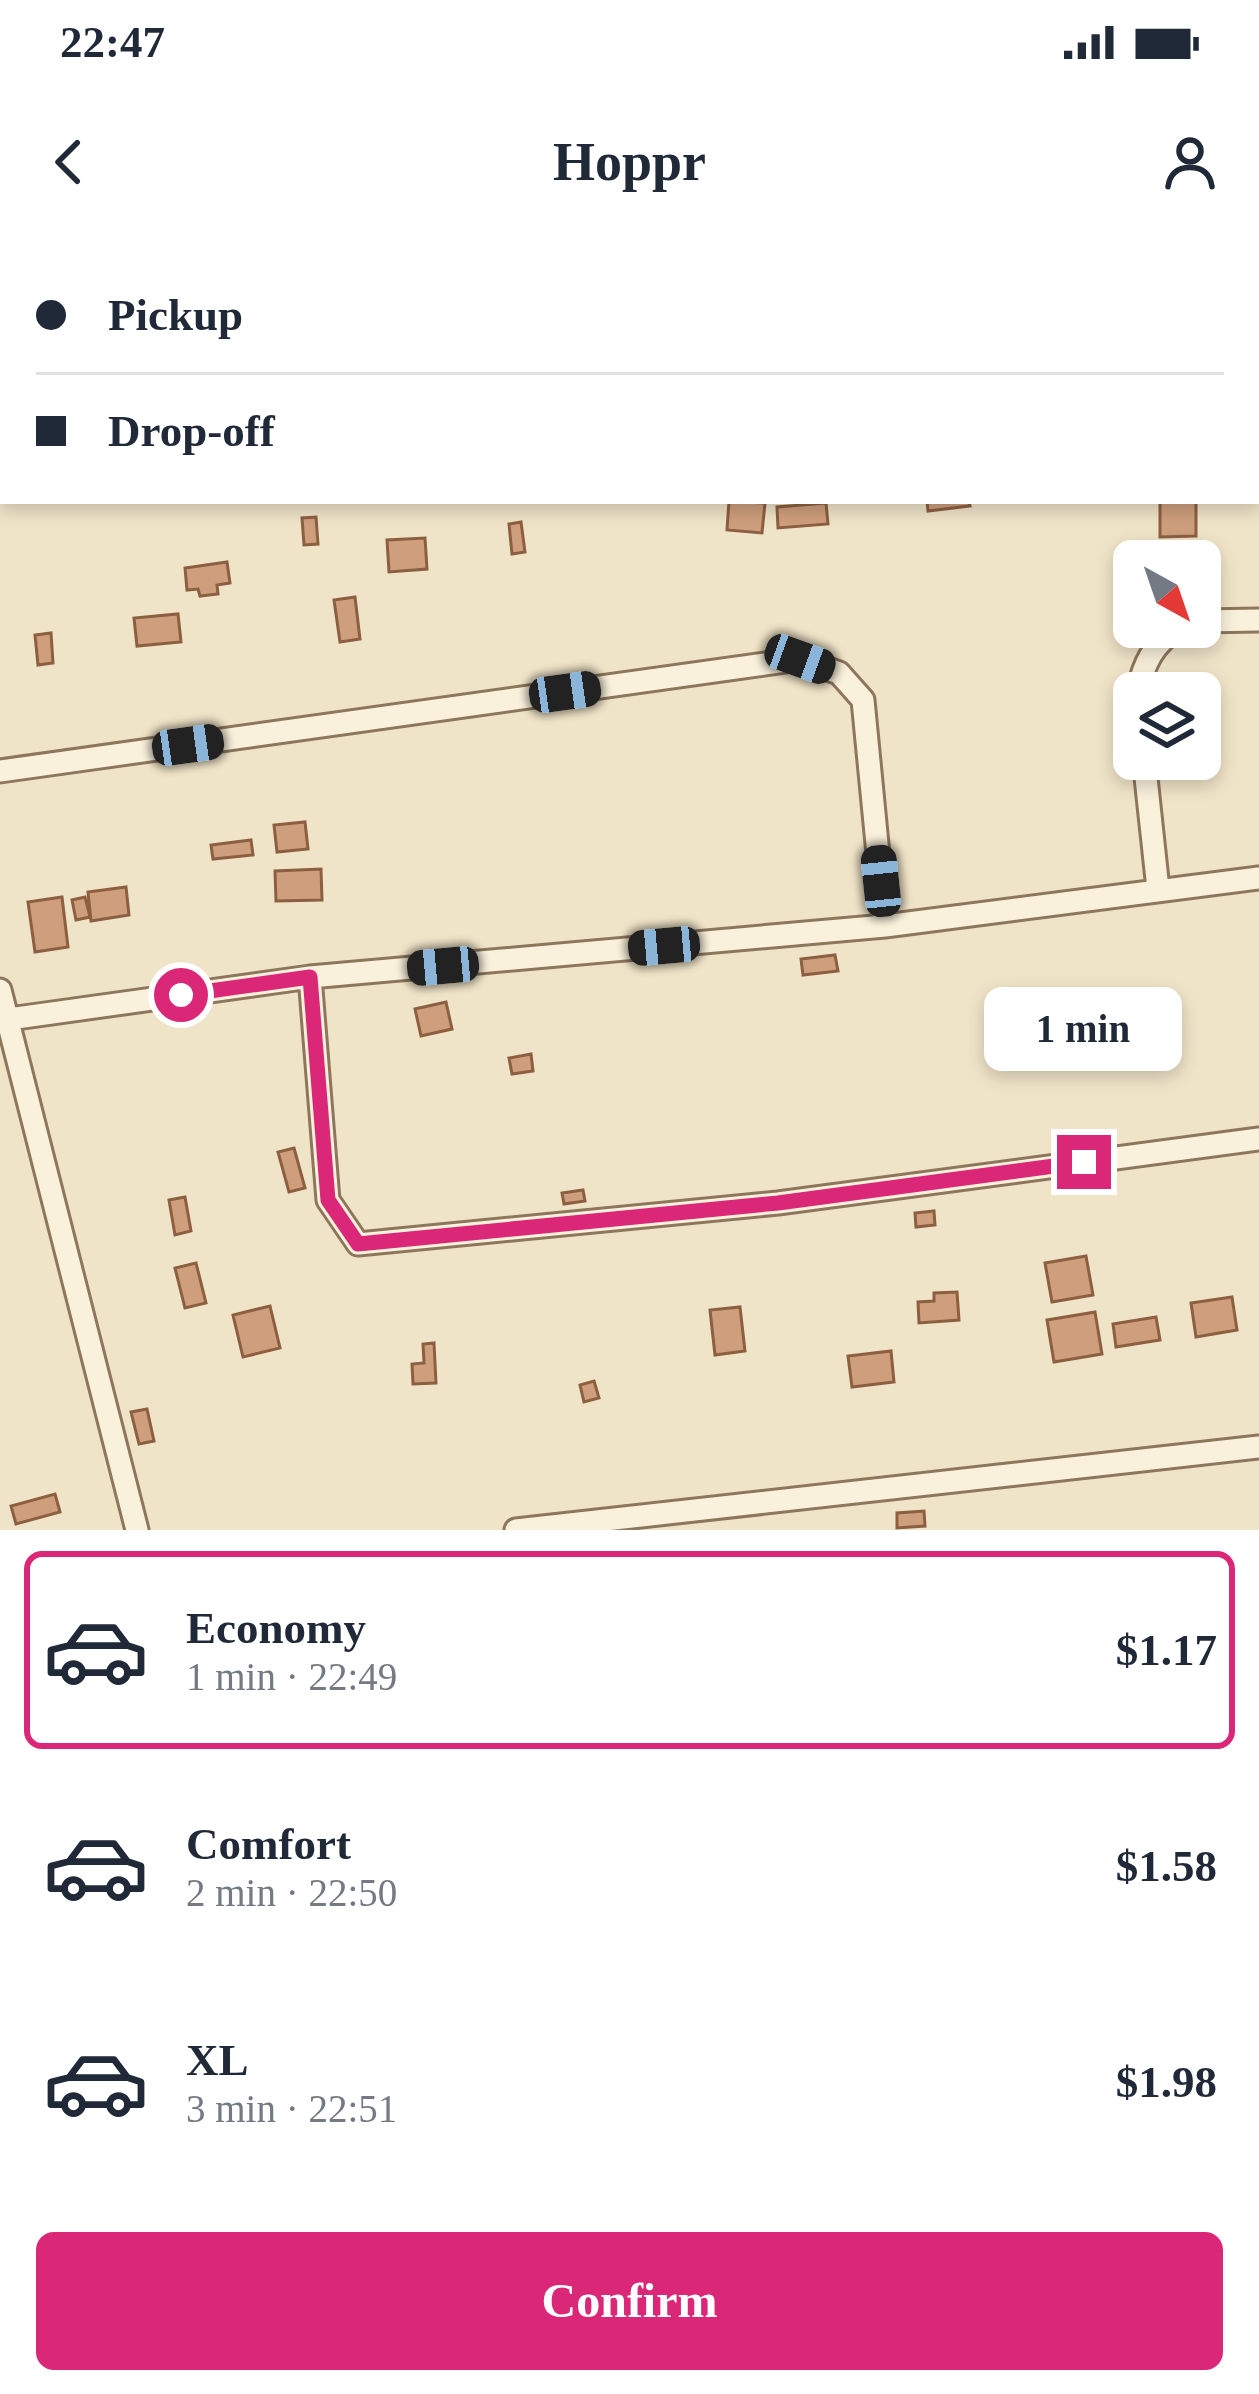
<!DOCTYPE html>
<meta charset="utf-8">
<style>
body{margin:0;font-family:Georgia,serif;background:#f2f2f3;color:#1f2937;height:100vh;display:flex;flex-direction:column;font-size:45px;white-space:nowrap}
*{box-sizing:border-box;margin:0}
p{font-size:39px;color:#747a83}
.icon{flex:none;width:66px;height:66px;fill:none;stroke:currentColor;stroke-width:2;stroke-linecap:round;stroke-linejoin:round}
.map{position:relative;height:1290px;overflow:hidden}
.drawer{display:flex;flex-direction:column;background:#fff;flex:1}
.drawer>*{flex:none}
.top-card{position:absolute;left:0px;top:0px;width:1260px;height:264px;box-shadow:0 6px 18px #0003;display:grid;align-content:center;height:264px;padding:0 36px;background:#fff}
.needle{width:78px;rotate:140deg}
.controls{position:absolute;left:1113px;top:300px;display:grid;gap:24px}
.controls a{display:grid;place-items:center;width:108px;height:108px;border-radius:18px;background:#fff;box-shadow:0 6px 18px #0003;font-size:60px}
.end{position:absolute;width:54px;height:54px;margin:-27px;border:15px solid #db2777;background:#fff;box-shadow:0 0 0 6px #fff}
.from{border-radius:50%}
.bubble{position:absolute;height:84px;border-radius:18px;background:#fff;box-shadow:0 6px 18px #0003;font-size:39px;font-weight:600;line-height:84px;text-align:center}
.car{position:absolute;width:36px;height:72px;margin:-36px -18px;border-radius:15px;box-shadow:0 0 9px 3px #0007;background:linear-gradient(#222 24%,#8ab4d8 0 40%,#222 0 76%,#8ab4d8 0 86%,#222 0)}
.top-card b{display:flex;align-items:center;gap:42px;height:114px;font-size:45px}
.top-card b+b{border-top:3px solid #e0e1e3}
.top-card i{width:30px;height:30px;background:#1f2937}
ul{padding:21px 0 0;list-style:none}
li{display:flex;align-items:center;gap:36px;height:198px;margin:0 24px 18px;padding:0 12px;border:6px solid transparent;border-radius:18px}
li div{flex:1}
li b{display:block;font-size:45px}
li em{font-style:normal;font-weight:600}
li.on{border-color:#db2777}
li>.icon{width:108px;height:108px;stroke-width:1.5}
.button{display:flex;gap:24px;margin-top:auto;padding:24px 36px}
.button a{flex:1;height:138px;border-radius:18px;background:#db2777;color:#fff;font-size:48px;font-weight:600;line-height:138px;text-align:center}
.status{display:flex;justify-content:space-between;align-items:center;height:84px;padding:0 60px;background:#fff;direction:ltr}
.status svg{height:33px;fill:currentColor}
header{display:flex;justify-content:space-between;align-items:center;height:156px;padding:0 36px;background:#fff;font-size:54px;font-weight:600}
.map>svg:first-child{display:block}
</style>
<div class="status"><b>22:47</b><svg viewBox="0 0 49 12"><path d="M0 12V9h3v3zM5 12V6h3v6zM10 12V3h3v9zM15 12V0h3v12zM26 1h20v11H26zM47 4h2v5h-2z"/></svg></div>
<header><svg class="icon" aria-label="back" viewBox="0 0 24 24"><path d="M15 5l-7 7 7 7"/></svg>Hoppr<svg class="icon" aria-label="person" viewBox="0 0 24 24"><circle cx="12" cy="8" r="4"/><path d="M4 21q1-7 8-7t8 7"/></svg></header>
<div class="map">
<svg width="1259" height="1290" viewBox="0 0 1259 1290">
<rect width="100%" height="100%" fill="#f0e4c8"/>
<!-- building -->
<path fill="#cf9f7d" stroke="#8d5f41" stroke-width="3" d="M729,261L765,263L762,293L727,290Z
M927,261H969L970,266L928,271Z
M1160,261H1196V296L1160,297Z
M826,263L828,284L778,288L777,267Z
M316,277L318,304L304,305L302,278Z
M521,282L525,312L512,314L509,284Z
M425,298L427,329L389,332L387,300Z
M227,322L230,343L217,345L218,354L200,356L198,349L187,350L185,328Z
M355,357L360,399L340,402L334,360Z
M178,374L181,402L137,406L134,378Z
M51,393L53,423L38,425L35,395Z
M305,582L308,609L277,612L274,585Z
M251,600L253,615L213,619L211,605Z
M321,629L322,660L276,661L275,631Z
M126,647L129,675L91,681L88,652Z
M62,657L68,707L35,712L28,662Z
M85,657L90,677L76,680L72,660Z
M835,715L838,731L803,735L801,719Z
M446,762L452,789L421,796L415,769Z
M531,814L533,831L512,834L509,818Z
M294,908L305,948L289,952L278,912Z
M583,950L585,961L564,964L562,953Z
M185,957L191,991L175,995L169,960Z
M934,971L935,985L916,987L915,973Z
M1086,1016L1093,1055L1052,1062L1045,1023Z
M196,1023L206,1063L185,1068L175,1028Z
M957,1052L959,1080L919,1083L918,1062L934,1061V1053Z
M1232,1057L1237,1090L1196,1097L1191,1063Z
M270,1066L280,1108L243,1117L233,1075Z
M740,1067L745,1111L715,1115L710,1070Z
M1095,1072L1102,1114L1054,1122L1047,1080Z
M1156,1077L1160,1100L1116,1107L1113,1084Z
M434,1103L436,1143L413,1144L412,1124L424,1123L423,1104Z
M891,1111L894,1142L852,1147L848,1116Z
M594,1141L599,1158L584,1162L580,1145Z
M147,1169L154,1201L139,1204L131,1172Z
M55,1254L60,1272L16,1284L11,1266Z
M924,1271L925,1286L897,1288V1273Z"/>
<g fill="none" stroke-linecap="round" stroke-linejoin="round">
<defs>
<path id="minor" d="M1257,102H1259
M0,248H3
M1200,381L1259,380
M1137,453C1144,423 1153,404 1179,387
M1144,519L1158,649
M0,531L800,419L839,433L863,460L885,686
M310,737L328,960L358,1004L778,963L1259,899
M0,750L137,1290
M9,779L310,737L885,686L1259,638
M516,1290L1259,1207"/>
</defs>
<!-- minor casing -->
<use href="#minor" stroke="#8d765c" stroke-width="27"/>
<!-- minor -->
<use href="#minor" stroke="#faf1dc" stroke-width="21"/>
</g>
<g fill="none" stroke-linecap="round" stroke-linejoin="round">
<!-- route -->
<path stroke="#db2777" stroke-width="15" d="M181,755L310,737L328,960L358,1004L778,963L1084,922"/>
</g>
</svg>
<div class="controls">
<a><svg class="needle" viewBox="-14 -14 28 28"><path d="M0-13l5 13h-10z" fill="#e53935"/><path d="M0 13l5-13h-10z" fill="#747a83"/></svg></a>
<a><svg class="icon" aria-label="layers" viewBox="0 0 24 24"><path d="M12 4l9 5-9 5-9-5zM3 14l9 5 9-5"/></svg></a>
</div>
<i class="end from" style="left:181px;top:755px"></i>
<i class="end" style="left:1084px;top:922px"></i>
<div class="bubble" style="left:984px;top:747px;width:198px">1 min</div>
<i class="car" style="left:800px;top:419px;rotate:110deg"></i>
<i class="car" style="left:565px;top:452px;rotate:82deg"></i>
<i class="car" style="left:188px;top:505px;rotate:82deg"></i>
<i class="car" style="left:881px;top:641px;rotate:354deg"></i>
<i class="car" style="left:664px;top:706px;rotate:265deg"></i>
<i class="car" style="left:443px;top:726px;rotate:265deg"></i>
<div class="top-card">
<b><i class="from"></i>Pickup</b>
<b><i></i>Drop-off</b>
</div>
</div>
<section class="drawer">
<ul>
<li class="on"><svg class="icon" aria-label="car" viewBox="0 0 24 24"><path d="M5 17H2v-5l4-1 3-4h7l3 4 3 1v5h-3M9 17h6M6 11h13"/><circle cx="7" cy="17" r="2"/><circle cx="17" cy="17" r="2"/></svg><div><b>Economy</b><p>1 min · 22:49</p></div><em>$1.17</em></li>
<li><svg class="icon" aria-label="car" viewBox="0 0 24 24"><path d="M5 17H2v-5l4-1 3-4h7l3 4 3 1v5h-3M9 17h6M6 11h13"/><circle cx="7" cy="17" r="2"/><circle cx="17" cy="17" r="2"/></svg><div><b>Comfort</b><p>2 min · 22:50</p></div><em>$1.58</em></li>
<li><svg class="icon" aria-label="car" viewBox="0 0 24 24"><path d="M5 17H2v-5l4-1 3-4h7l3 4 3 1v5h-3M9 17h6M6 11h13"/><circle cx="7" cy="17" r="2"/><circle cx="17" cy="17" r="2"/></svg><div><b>XL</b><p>3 min · 22:51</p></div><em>$1.98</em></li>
</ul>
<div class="button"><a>Confirm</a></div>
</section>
